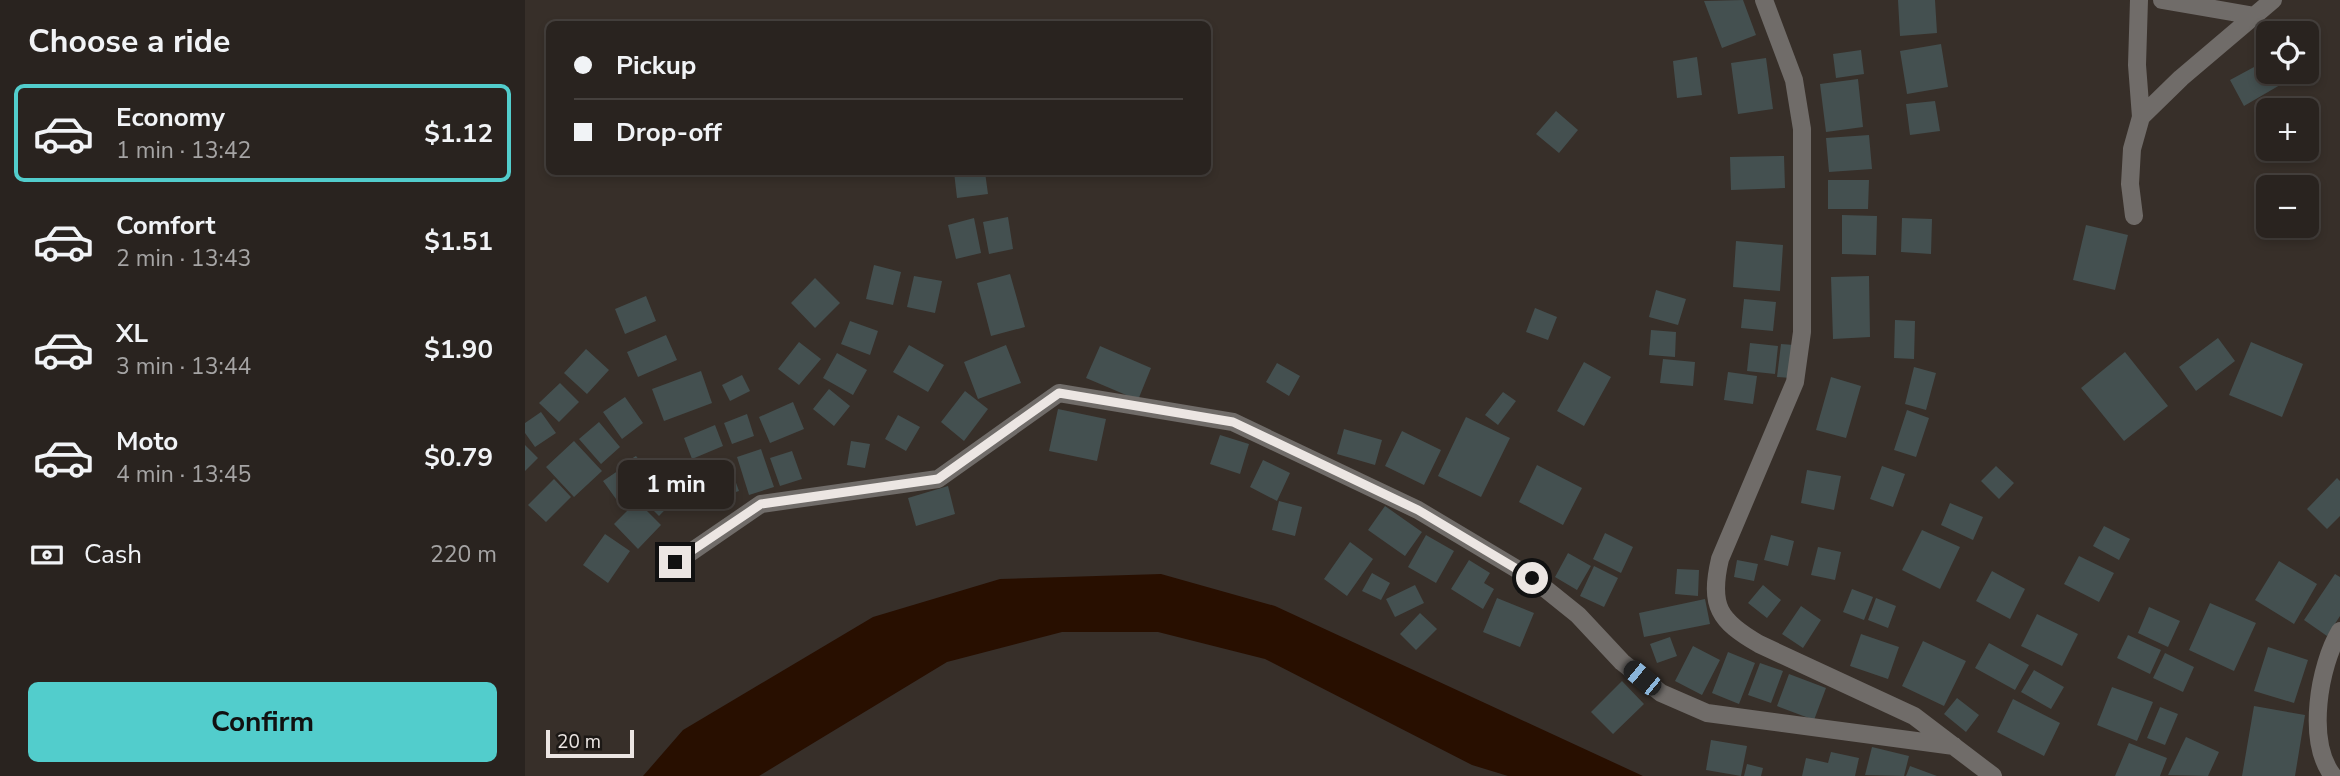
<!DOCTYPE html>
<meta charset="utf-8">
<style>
body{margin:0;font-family:"Nunito Sans",sans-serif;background:#352f2c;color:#f1f3f6;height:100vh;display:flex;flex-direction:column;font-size:26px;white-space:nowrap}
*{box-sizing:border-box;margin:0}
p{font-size:23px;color:#a5a4a4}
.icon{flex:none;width:38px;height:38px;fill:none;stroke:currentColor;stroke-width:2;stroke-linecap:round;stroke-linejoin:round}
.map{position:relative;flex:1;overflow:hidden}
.details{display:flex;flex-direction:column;background:#29231f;width:525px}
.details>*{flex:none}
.guide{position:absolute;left:21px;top:21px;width:665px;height:154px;border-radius:10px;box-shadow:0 4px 10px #0003,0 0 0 2px #45403d;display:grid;align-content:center;height:154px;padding:0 28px;background:#29231f}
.controls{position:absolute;left:1731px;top:21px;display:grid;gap:14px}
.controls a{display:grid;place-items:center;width:63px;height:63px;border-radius:10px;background:#29231f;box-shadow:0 4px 10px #0003,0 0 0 2px #45403d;font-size:35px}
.scale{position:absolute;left:21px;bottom:18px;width:88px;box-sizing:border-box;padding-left:7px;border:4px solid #ece6e3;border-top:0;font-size:19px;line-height:24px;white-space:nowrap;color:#ece6e3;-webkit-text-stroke:5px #1c1815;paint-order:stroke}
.end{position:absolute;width:32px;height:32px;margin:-16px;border:9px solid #ece6e3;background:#111;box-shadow:0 0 0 4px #111}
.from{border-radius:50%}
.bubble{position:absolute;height:49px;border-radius:10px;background:#29231f;box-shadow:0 4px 10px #0003,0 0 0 2px #45403d;font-size:23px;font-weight:700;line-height:49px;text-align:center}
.car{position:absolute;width:21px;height:42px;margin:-21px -10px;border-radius:9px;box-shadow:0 0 5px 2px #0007;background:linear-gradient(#222 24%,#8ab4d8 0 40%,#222 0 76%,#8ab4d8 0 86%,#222 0)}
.guide b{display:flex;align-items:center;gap:24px;height:66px;font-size:26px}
.guide b+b{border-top:2px solid #45403d}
.guide i{width:18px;height:18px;background:#f1f3f6}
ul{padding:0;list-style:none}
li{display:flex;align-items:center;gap:21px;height:98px;margin:0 14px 10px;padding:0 14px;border:4px solid transparent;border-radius:10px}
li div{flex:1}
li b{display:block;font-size:26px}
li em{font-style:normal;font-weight:700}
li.active{border-color:#52cdcc}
li>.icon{width:63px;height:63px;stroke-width:1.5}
h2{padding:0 28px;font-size:32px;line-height:84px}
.pay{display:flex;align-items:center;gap:18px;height:77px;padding:0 28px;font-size:26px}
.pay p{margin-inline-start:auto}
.action{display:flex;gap:14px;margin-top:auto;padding:14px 28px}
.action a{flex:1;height:80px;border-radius:10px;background:#52cdcc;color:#111;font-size:28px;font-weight:700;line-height:80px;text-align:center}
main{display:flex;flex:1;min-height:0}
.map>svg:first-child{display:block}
</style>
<main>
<section class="details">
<h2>Choose a ride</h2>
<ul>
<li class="active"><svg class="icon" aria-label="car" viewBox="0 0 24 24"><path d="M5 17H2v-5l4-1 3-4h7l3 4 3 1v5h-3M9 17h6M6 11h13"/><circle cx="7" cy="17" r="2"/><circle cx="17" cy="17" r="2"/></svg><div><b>Economy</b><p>1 min · 13:42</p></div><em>$1.12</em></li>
<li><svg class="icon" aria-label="car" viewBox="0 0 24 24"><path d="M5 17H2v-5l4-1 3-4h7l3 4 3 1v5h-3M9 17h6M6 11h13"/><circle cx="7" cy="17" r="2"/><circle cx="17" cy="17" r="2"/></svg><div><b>Comfort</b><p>2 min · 13:43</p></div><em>$1.51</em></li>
<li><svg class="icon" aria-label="car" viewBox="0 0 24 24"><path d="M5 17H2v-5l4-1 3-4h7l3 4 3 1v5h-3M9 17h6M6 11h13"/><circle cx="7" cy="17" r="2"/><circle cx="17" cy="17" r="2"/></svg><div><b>XL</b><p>3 min · 13:44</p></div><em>$1.90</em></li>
<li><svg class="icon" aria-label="car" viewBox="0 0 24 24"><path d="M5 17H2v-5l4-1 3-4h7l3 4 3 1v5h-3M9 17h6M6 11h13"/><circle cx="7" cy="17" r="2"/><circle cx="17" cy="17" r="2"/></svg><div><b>Moto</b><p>4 min · 13:45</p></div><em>$0.79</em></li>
</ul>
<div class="pay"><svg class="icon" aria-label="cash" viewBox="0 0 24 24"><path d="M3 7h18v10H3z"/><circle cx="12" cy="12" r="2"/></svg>Cash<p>220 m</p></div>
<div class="action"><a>Confirm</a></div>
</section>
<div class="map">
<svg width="1815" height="776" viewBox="0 0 1815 776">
<rect width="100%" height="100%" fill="#372f29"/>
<!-- water -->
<path fill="#280f00" d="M636,574L750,606L1118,776H983L947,765L740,659L633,632H537L422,662L234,776H118L158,730L348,617L475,579Z"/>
<!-- building -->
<path fill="#445050" d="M1218,0L1231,35L1197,48L1179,1Z
M1373,0H1410L1412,33L1375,36Z
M1416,44L1423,87L1382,94L1375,51Z
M1782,44L1791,61L1782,66Z
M1336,50L1339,74L1311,78L1308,54Z
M1172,57L1177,95L1152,98L1148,61Z
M1241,58L1248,109L1213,114L1206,63Z
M1742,60L1743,72H1748L1755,85L1719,106L1705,80Z
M1753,72H1772L1758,80Z
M1333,79L1338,127L1301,132L1295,84Z
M1410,101L1415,131L1385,135L1381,104Z
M1031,111L1053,130L1034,153L1011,134Z
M1344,135L1347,169L1304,172L1301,138Z
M1259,156L1260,188L1206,190L1205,157Z
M429,172H460L463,194L432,198Z
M1303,180H1344L1343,209H1303Z
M1317,215L1352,216L1351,255L1317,254Z
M483,217L488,249L464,254L458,222Z
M449,218L456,253L431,259L423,225Z
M1377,218L1407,219L1406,254L1376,252Z
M1561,225L1603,235L1590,290L1548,280Z
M1211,241L1258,245L1255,291L1208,287Z
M349,265L376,272L368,305L341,299Z
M485,274L500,327L466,336L452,283Z
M389,276L417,281L410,313L382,307Z
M1344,276L1345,337L1308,339L1306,277Z
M290,278L315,303L290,328L266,303Z
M1131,290L1161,299L1153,325L1124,317Z
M121,296L131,321L100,334L90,309Z
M1219,299L1251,302L1248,331L1216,328Z
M1010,308L1032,317L1023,340L1001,332Z
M1370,320L1390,321L1389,359L1369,358Z
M325,321L353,331L345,355L316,344Z
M1126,330L1151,332L1150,357L1124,355Z
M141,335L152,360L113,377L102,352Z
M1693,338L1710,361L1671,391L1654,367Z
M274,342L296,359L274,385L253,369Z
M1726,342L1778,364L1757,417L1704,395Z
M1225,343L1253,346L1250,374L1222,371Z
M1256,344L1269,345L1266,378L1252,377Z
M384,345L419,365L403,392L368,372Z
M481,345L496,383L453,399L439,362Z
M575,346L626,368L613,400L561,378Z
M61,349L84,370L62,394L39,373Z
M1600,352L1643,406L1599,441L1556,388Z
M312,353L342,370L328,395L298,378Z
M1138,359L1170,362L1168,386L1135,383Z
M1059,362L1086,377L1059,426L1032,411Z
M752,363L775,376L764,396L741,382Z
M1389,367L1411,373L1401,410L1380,404Z
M176,371L187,403L139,421L127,389Z
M1203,372L1232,376L1228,404L1199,400Z
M217,375L225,391L205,401L197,385Z
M1306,377L1336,386L1321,438L1291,430Z
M35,383L54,402L34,422L14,403Z
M304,389L325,406L309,426L288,409Z
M440,391L463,409L439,441L416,422Z
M978,392L991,401L973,425L960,415Z
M100,397L118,423L97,439L78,412Z
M268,402L279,429L245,443L234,417Z
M533,409L581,419L572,461L524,451Z
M1382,410L1404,418L1391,457L1369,450Z
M16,412L31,433L10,447L0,433V423Z
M222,414L229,436L207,444L199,423Z
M373,415L395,427L381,451L360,439Z
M941,417L985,438L956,497L913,476Z
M74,422L95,447L76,464L54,439Z
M190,425L198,446L167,459L159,438Z
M819,429L857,440L850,465L812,454Z
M877,431L916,450L899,485L860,466Z
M695,435L724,444L715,474L685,464Z
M49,441L77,471L49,497L21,467Z
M326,441L345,444L340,468L322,465Z
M0,445L13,458L0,471Z
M236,449L249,487L224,495L212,457Z
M267,451L277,479L255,486L245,458Z
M111,456L121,469L111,476L101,462Z
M738,460L765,473L752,501L725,487Z
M203,461L214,491L189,499L179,470Z
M1012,465L1057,488L1038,525L994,502Z
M100,466L112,484L91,499L78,481Z
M142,466L163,486L134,516L114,496Z
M1357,466L1380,474L1368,507L1345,499Z
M1471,466L1489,483L1474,499L1456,481Z
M1282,470L1316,476L1309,510L1276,503Z
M1812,478L1815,481V516L1802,529L1782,509Z
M29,479L46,497L21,522L3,505Z
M423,486L430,514L391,526L383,498Z
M112,501L136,525L113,549L89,524Z
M754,501L777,507L770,536L747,530Z
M1425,503L1458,517L1448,540L1416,525Z
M860,506L897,532L880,556L843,530Z
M1579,526L1605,539L1594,560L1568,546Z
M1397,530L1435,547L1415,589L1377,570Z
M1080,533L1108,547L1096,573L1068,559Z
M80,534L105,551L83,583L58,565Z
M901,535L929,551L911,583L883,567Z
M1246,535L1269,541L1263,566L1239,560Z
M825,542L848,559L822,596L799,579Z
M1293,547L1316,552L1310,580L1286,575Z
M1043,553L1066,566L1052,590L1030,577Z
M1554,556L1589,573L1574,602L1539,584Z
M944,560L965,573L959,583L969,589L958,609L926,589Z
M1212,560L1233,564L1229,581L1209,577Z
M1754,561L1792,584L1769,624L1730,600Z
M1069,566L1093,578L1079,607L1055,596Z
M1152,569L1174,570L1173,596L1150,594Z
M1467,571L1500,589L1485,619L1451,601Z
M847,573L865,583L856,600L837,591Z
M1810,574L1815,577V616L1802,636L1779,620Z
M890,585L899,603L870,617L861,599Z
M1238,585L1256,600L1242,618L1223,603Z
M1327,589L1348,597L1339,620L1318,612Z
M972,598L1009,613L995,647L958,632Z
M1351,598L1371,606L1363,628L1343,620Z
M1180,599L1185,624L1119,637L1114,613Z
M1685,603L1731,623L1709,671L1664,650Z
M1276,606L1296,620L1278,648L1257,634Z
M1624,607L1655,621L1643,647L1613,633Z
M895,613L912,629L891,650L875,634Z
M1512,614L1553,634L1537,666L1496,646Z
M1336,634L1374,647L1363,679L1325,666Z
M1603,635L1636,650L1625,674L1592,658Z
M1145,637L1152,656L1132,663L1125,644Z
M1398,641L1441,661L1419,706L1377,686Z
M1464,643L1504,665L1490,690L1450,668Z
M1168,646L1195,660L1177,695L1150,681Z
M1743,647L1783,660L1769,703L1729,691Z
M1203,652L1230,663L1214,704L1187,693Z
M1640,653L1669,667L1658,692L1628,678Z
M1235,663L1258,671L1246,703L1223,695Z
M1509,670L1539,687L1526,709L1496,692Z
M1264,674L1301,688L1289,720L1252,706Z
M1097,681L1119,704L1088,734L1066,712Z
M1587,687L1628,702L1612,741L1572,725Z
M1432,698L1454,715L1441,732L1419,714Z
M1488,699L1535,723L1519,756L1472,732Z
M1729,706L1780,715L1770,776H1717Z
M1635,707L1653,714L1640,745L1622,738Z
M1661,737L1694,752L1683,776L1643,775Z
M1186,740L1222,746L1216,776L1181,770Z
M1604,743L1642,758L1635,776H1590Z
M1347,747L1384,756L1379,776L1340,775Z
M1306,752L1334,758L1330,776H1277L1281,758L1303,763Z
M1222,764L1238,768L1236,776H1219Z
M1385,766L1412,776H1381Z"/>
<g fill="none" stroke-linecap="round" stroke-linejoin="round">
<!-- street -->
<path stroke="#706c69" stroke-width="18" d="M1239,0L1269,80L1277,129V332L1270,382L1195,559C1184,606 1194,621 1234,644L1389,716L1468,776
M1614,0L1612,65L1616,117
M1637,0L1730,16
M1609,216L1605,184L1607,149L1616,117L1656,78L1748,0
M150,563L236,504L413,479L534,393L708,422L893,510L1007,578L1053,615L1097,662L1136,693L1182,713L1429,746
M1808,776C1781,741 1794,666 1815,631"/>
</g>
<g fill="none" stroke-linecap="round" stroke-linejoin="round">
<!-- route -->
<path stroke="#ece6e3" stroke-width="9" d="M150,562L236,504L413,479L534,393L708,422L893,510L1007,578"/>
</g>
</svg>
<div class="controls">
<a><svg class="icon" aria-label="locate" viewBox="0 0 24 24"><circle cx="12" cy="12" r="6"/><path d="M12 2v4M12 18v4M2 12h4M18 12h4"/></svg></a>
<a>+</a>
<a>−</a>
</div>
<div class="scale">20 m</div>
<i class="end from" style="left:1007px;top:578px"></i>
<i class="end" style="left:150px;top:562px"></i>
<div class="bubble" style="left:93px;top:460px;width:116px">1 min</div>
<i class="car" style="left:1117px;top:678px;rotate:309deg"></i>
<div class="guide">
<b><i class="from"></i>Pickup</b>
<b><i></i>Drop-off</b>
</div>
</div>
</main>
